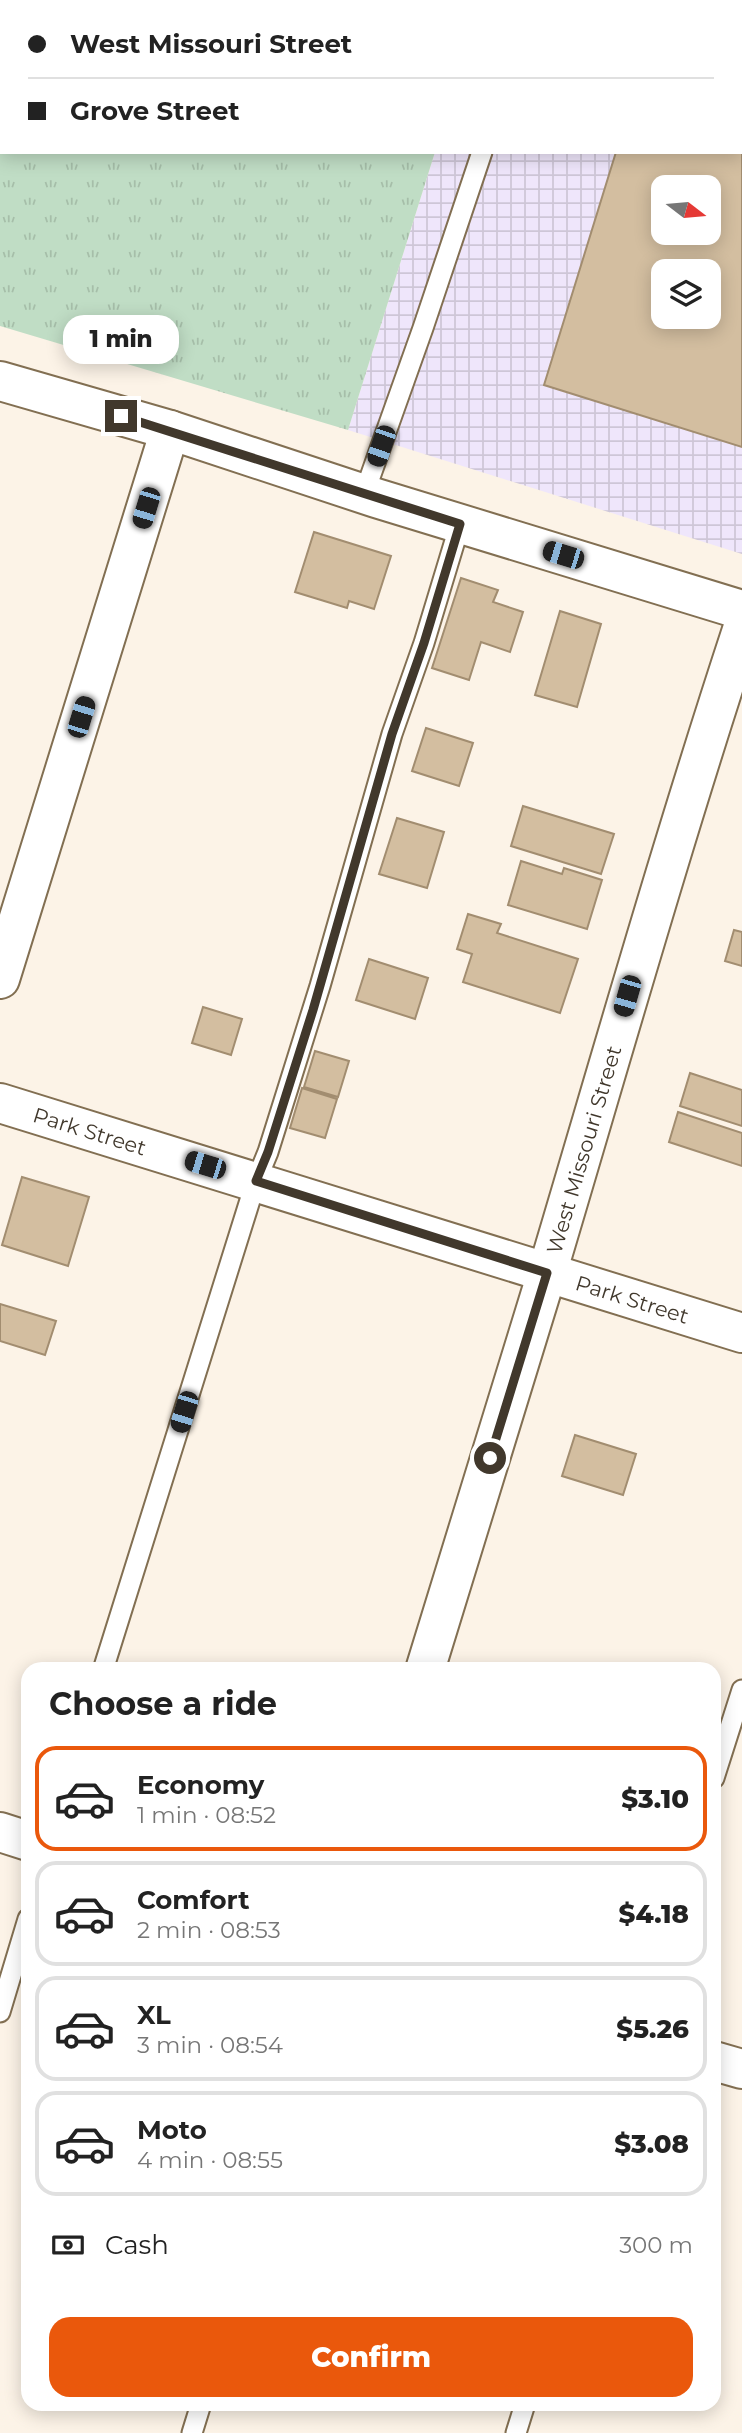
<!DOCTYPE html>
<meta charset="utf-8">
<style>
body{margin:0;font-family:Montserrat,sans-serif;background:#f6f6f6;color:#222;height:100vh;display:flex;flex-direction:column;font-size:26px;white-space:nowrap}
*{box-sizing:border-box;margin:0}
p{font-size:23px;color:#767676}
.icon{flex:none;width:38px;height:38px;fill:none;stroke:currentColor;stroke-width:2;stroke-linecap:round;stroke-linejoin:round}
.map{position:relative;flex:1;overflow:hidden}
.side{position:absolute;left:21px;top:1662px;width:700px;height:749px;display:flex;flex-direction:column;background:#fff;border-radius:21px;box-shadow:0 4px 18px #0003}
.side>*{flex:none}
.guide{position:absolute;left:0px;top:0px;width:742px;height:154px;box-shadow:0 4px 18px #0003;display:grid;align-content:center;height:154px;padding:0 28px;background:#fff}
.needle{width:46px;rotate:106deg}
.tools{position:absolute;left:651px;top:175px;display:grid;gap:14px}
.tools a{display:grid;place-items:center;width:70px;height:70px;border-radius:14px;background:#fff;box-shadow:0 4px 18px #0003;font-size:35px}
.end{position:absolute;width:32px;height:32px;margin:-16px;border:9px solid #41382c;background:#fff;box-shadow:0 0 0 4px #fff}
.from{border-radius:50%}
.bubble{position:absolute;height:49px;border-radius:21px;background:#fff;box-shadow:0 4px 18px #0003;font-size:23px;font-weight:800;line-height:49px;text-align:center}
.car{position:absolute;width:21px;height:42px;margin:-21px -10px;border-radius:9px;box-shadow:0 0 5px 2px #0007;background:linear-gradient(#222 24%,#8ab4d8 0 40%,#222 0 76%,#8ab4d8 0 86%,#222 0)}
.guide b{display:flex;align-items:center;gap:24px;height:66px;font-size:26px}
.guide b+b{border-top:2px solid #e0e0e0}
.guide i{width:18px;height:18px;background:#222}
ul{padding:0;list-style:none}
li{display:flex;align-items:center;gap:21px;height:105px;margin:0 14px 10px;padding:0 14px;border:4px solid #e0e0e0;border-radius:21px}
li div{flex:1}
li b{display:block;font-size:26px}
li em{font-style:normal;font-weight:800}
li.selected{border-color:#ea580c}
li>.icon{width:63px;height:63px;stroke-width:1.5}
h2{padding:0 28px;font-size:32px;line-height:84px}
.pay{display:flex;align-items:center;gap:18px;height:77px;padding:0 28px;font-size:26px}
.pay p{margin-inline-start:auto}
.action{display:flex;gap:14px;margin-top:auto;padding:14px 28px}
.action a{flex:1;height:80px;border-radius:21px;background:#ea580c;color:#fff;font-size:28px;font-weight:800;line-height:80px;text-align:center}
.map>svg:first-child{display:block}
</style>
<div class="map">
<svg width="742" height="2433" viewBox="0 0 742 2433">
<defs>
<pattern id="industrial-grid" width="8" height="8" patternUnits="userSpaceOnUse" patternTransform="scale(1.75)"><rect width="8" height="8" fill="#efe6fb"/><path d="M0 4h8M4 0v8" fill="none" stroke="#cec6d7"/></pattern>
<pattern id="grass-tufts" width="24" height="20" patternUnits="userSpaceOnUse" patternTransform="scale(1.75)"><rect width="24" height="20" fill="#c0ddc5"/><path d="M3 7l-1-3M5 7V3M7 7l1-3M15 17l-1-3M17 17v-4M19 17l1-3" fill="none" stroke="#a6bea9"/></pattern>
</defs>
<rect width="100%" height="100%" fill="#fcf3e7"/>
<!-- industrial -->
<path fill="url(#industrial-grid)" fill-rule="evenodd" d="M483,0H742V554L348,430L435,152H740V2H482ZM663,187H709V233H663ZM663,271H709V317H663Z"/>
<!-- grass -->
<path fill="url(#grass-tufts)" d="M0,0H483L2,2V152H435L348,430L0,326Z"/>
<!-- building -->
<path fill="#d3bea0" stroke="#a28d70" stroke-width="2" fill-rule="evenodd" d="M663,0H742V447L544,385L616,152H740V2H663ZM663,187H709V233H663ZM663,271H709V317H663Z
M314,532L391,556L374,609L349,601L347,608L295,592Z
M461,578L498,590L493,602L523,612L510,652L481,642L469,680L432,668Z
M560,611L601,624L577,707L535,695Z
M426,728L473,743L459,786L412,771Z
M523,806L614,834L601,874L511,846Z
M397,818L444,832L427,888L379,874Z
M521,861L562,874L564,868L602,880L587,929L508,905Z
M468,914L501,924L497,933L578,959L560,1013L463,982L472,954L457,949Z
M734,930L742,932V966L725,961Z
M369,959L428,978L415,1019L356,1000Z
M203,1007L242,1019L231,1055L192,1043Z
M315,1051L349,1061L338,1097L304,1087Z
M690,1073L742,1090V1126L680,1106Z
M302,1088L337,1099L325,1138L290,1128Z
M678,1112L742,1133V1166L669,1142Z
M22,1177L89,1197L68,1266L2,1245Z
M0,1304L56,1321L45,1355L0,1341Z
M575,1435L636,1454L623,1495L562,1476Z"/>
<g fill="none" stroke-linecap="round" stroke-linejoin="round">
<defs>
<path id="lane" d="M532,2V0
M364,494L423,328L482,152
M103,1670L256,1181L268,1152L320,986L392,734L424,643L460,524
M714,1778L742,1690
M0,2012L28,1919
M192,2433L201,2404
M516,2433L525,2404"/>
<g id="street">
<path d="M0,381L170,430L376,498L742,610"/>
<path d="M0,979L170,430"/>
<path id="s1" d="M0,1103L742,1333"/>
<path id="s2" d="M425,1670C466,1537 507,1405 547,1273C611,1058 672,843 742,630"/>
<path d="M0,1832L28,1841"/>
<path d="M714,2061L742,2069"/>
</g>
</defs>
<!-- lane casing -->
<use href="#lane" stroke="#826f52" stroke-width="23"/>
<!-- street casing -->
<use href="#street" stroke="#826f52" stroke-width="42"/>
<!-- lane -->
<use href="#lane" stroke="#fff" stroke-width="19"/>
<!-- street -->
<use href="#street" stroke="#fff" stroke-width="38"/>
</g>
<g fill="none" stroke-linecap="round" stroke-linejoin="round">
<!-- route -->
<path stroke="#41382c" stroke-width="9" d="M121,416L460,524L424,643L392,734L313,1010L268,1152L256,1181L547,1273L490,1458"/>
</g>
<g text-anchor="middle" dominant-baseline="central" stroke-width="6" stroke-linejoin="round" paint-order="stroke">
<!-- street labels -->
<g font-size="21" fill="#41382c" stroke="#fcf3e7">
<text stroke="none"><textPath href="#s1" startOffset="94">Park Street</textPath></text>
<text stroke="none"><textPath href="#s2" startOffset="544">West Missouri Street</textPath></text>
<text stroke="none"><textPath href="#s1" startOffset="662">Park Street</textPath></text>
</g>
</g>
</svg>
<div class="tools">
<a><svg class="needle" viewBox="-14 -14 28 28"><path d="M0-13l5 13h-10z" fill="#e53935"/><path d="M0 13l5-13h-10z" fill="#767676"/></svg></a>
<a><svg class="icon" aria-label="layers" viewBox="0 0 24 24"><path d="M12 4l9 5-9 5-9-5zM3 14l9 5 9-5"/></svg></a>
</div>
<i class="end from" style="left:490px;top:1458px"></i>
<i class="end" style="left:121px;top:416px"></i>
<div class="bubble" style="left:63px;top:315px;width:116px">1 min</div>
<i class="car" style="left:381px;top:446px;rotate:199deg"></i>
<i class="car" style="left:146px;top:508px;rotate:197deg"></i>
<i class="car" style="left:563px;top:555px;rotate:287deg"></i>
<i class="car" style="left:81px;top:717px;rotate:17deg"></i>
<i class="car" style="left:627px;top:996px;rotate:196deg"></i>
<i class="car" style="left:205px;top:1165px;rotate:287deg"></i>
<i class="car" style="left:184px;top:1412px;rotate:197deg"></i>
<div class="guide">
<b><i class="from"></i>West Missouri Street</b>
<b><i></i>Grove Street</b>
</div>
<section class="side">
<h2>Choose a ride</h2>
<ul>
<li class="selected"><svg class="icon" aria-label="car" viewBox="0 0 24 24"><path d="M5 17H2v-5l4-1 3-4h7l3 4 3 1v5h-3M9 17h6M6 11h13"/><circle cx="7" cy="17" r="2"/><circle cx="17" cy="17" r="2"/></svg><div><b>Economy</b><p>1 min · 08:52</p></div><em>$3.10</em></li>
<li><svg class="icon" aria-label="car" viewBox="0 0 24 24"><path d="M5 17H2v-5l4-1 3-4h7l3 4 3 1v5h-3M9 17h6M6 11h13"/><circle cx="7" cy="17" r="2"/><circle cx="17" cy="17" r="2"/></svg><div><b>Comfort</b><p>2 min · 08:53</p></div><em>$4.18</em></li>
<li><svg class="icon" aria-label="car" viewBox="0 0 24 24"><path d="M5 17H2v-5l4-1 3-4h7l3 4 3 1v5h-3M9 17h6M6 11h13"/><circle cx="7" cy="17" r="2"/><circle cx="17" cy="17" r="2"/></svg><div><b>XL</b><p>3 min · 08:54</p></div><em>$5.26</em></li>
<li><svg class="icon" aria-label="car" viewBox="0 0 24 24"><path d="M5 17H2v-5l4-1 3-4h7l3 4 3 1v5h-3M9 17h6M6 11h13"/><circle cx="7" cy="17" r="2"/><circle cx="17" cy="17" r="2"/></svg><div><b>Moto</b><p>4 min · 08:55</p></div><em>$3.08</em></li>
</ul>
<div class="pay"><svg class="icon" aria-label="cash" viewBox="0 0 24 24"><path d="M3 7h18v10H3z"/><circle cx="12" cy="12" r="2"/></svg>Cash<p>300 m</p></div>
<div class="action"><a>Confirm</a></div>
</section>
</div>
